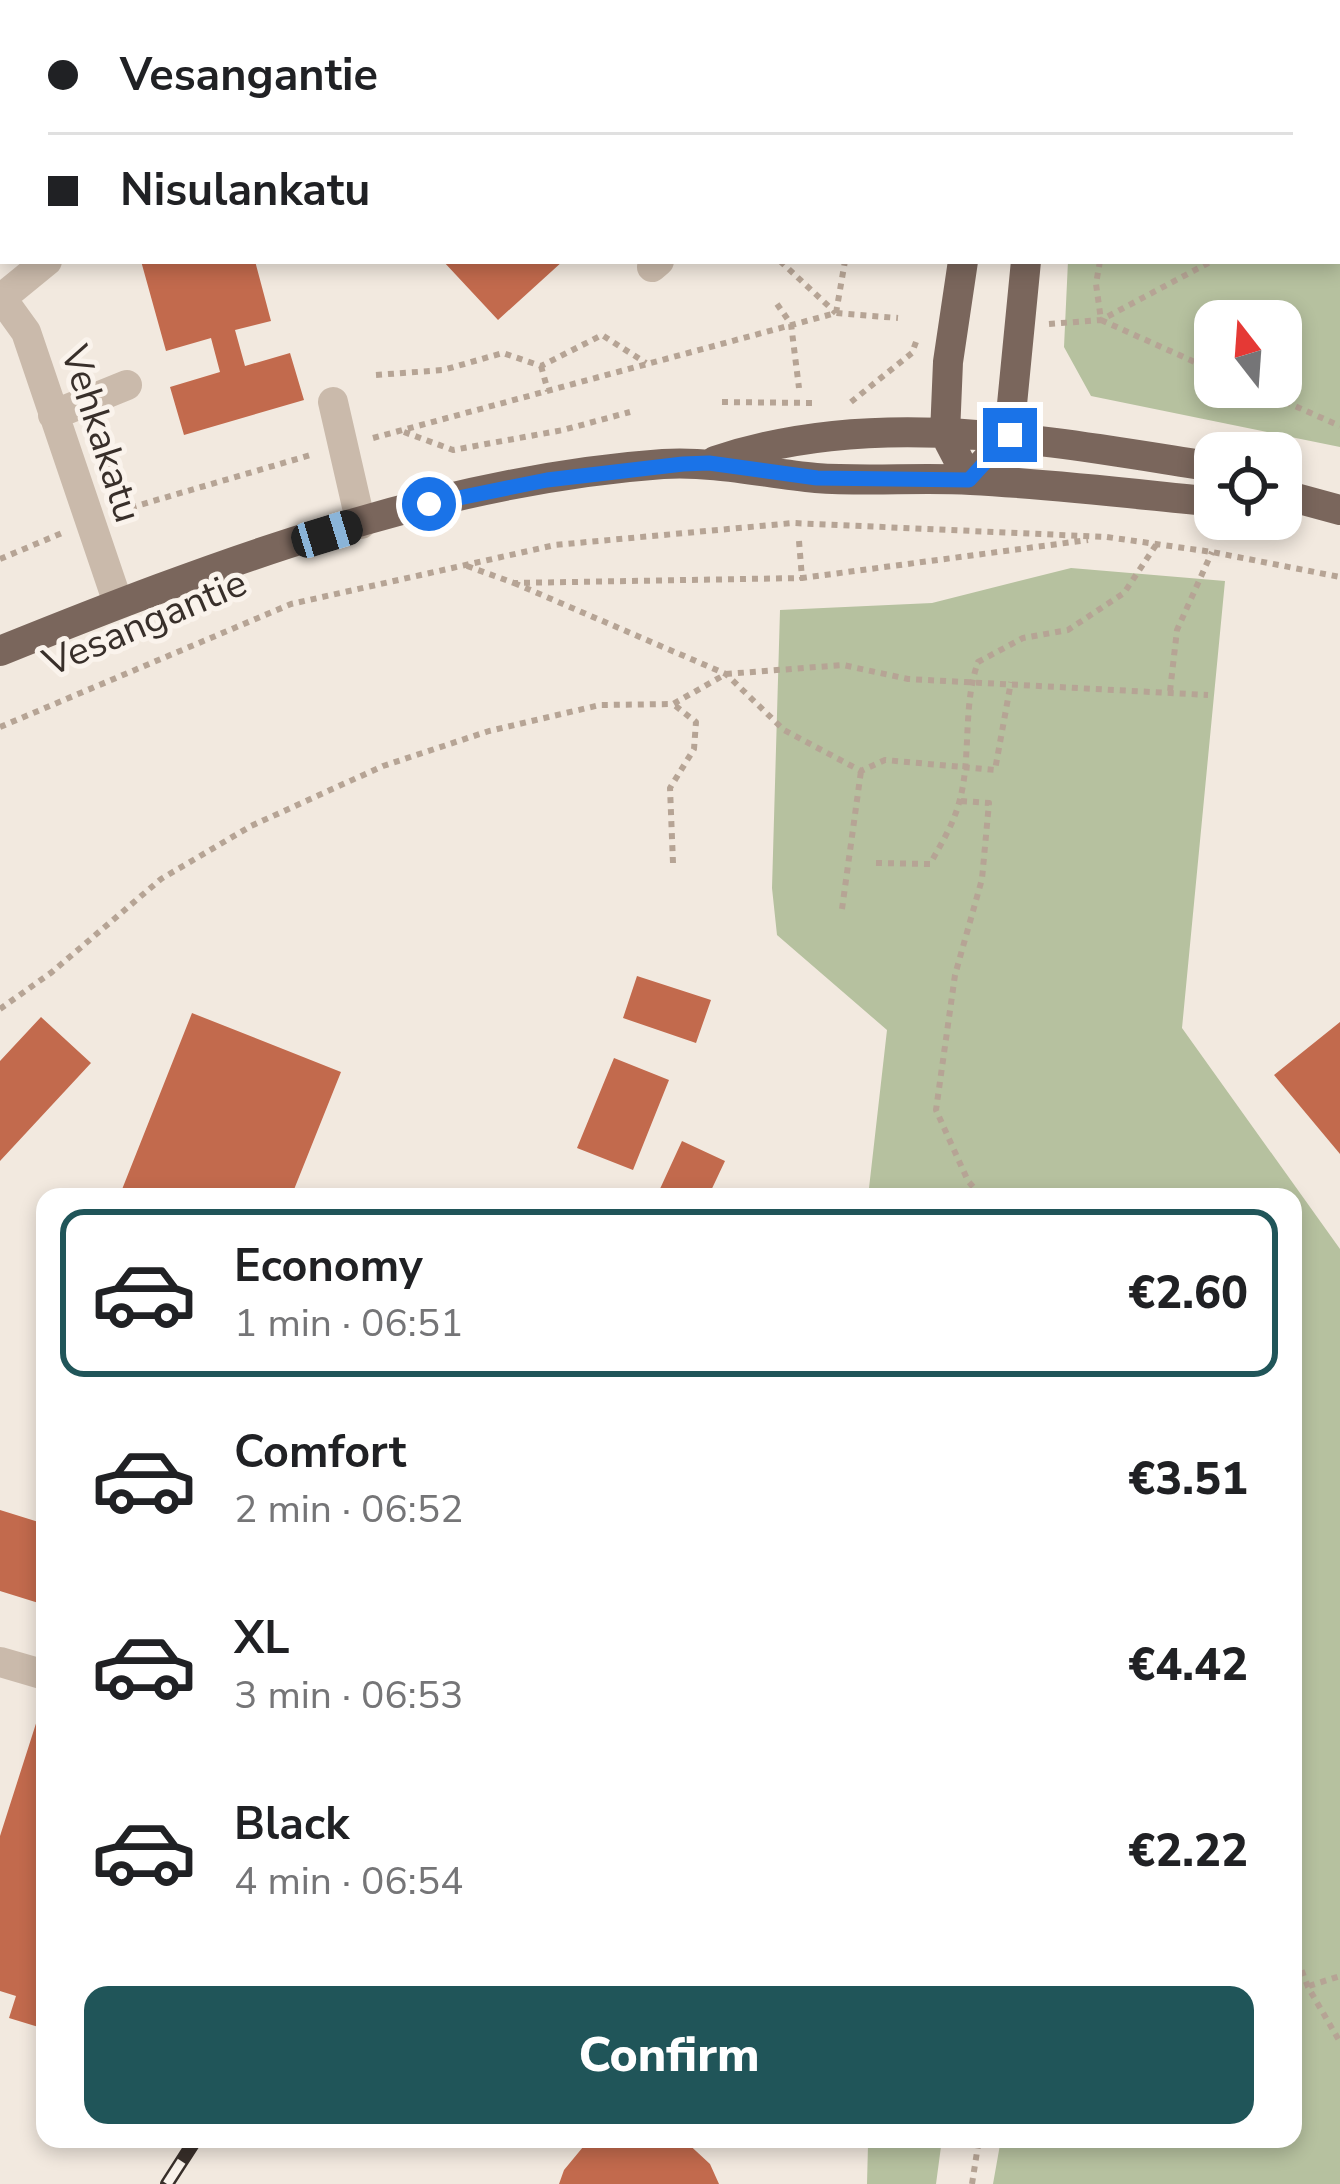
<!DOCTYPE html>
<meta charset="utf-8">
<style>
body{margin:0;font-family:"Nunito Sans",sans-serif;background:#f2f2f2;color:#202124;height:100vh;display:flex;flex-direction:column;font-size:45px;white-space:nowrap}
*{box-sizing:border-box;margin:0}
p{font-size:39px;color:#757577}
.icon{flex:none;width:66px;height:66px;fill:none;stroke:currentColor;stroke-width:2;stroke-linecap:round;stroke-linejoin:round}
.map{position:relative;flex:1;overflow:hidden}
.details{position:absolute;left:36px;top:1188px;width:1266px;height:960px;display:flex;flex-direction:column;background:#fff;border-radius:24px;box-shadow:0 6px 18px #0003}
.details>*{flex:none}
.banner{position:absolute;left:0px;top:0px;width:1341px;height:264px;box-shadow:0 6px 18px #0003;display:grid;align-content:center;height:264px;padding:0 48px;background:#fff}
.needle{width:78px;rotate:343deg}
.controls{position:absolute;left:1194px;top:300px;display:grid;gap:24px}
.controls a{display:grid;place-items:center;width:108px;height:108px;border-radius:24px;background:#fff;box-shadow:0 6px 18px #0003;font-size:60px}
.end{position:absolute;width:54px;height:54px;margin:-27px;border:15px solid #1a73e8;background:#fff;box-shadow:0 0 0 6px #fff}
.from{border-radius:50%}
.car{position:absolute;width:36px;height:72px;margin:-36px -18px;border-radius:15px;box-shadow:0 0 9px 3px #0007;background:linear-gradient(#222 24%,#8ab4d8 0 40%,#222 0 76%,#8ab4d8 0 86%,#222 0)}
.banner b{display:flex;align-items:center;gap:42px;height:114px;font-size:45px}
.banner b+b{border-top:3px solid #e0e0e0}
.banner i{width:30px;height:30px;background:#202124}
ul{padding:21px 0 0;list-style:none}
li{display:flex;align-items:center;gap:36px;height:168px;margin:0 24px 18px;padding:0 24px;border:6px solid transparent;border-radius:24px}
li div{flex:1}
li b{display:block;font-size:45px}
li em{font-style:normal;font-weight:800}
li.on{border-color:#205559}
li>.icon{width:108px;height:108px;stroke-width:1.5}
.primary-button{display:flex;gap:24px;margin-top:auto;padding:24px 48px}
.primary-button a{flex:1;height:138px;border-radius:24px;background:#205559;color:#fff;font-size:48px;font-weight:800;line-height:138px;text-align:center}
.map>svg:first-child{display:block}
</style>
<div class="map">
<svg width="1340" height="2184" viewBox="0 0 1340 2184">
<rect width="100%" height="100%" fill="#f2e9df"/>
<!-- green -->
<path fill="#b6c19f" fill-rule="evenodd" d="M1123,0H1340V447L1091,396L1064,347L1068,261H1338V3H1122ZM1281,321V387H1215V321Z
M1071,568L1225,581L1182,1028L1340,1249V2184H993L1001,2139H1293V1197H868L887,1030L777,935L772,888L780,610L932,603Z
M863,2139H942L936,2184H867L868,2145Z"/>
<!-- building -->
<path fill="#c26a4d" d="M141,261H255L271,321L235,330L245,366L290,353L304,400L184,435L170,387L220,372L211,338L166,351Z
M443,261H563L498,320Z
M637,976L711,1000L696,1043L623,1018Z
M192,1013L341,1072L291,1197H119Z
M41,1017L91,1063L0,1161V1061Z
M1340,1022V1154L1274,1075Z
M614,1058L669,1080L633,1170L577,1148Z
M682,1141L725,1161L708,1197H671L659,1191Z
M0,1510L45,1524V1605L0,1591Z
M40,1711L45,1713V1848L40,1865L45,1866V2029L9,2018L16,1996L0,1991V1836Z
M595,2139H683L710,2164L719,2184H559L564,2170L583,2147Z"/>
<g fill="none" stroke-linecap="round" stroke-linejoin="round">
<!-- path -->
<path stroke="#b6a495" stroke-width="6" stroke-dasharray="6 6" stroke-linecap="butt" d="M1326,0V3
M991,3L992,0
M1172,3L1174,0
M1338,89L1340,104
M0,184L3,189
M1338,195L1340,194
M0,201L3,200
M742,261L743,262
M780,261L836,313
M1100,261L1096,284L1101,320
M777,304L791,324L799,388
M836,313L845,261
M1101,320L1215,371
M1049,324L1101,320L1212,261
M541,366L548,391
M376,375L443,370L503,353L541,366L602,335L646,363
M1252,387L1340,426
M722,402L815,403
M851,402L912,353L916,342
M404,432L453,450L563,430L630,412
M373,438L836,313L898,318
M104,450L126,509
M119,511L314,454
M1107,537L1212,552L1340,577
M799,541L802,578L1088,540
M0,559L62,533
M467,566L514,583L802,578
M514,583L726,674L784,730L861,771L885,760L995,770L1011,682
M1170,691L1177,630L1212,552
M0,727L291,604L555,545L793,523L1107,537
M961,801L989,803L982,879L955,975L936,1110L968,1181L982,1197
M673,863L670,788L694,749L696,722L673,704
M876,863L930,864C941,844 953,825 959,803C972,758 962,707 978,662L1023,638L1068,630L1124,593L1156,545
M842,909L861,771
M0,1009L52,972L161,879L251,826L383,766L489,731L600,705L673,704L726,674L843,665L908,679L1208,695
M1293,1948L1308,1987L1340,2042
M1309,1986L1340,1976
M972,2184L979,2139"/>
<!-- minor -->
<path stroke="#cabaab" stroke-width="30" d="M564,0L565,3
M748,0L751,3
M922,0V3
M652,267L659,261
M0,296L26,332L118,603
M3,297L47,261
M333,402L361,524
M53,415L127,385
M0,1662L45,1675"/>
<!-- major -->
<path stroke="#7a665c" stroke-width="30" d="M1031,3L1032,0
M1085,3L1086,0
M963,261L948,362L945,434L969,480
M715,461C877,406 1050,442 1215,467
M969,480L1009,435L1026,261
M1281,494L1340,510
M0,651C208,567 437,480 663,464C715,461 764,473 816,478C867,482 919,477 971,480C1052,484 1134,494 1215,502"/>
<defs>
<path id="rail" d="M167,2184L196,2139"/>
</defs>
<!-- rail casing -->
<use href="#rail" stroke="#382f2a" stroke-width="14"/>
<!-- rail -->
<use href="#rail" stroke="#faf3ec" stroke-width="9" stroke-dasharray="27" stroke-linecap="butt"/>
</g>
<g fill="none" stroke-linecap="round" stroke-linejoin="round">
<!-- route -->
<path stroke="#1a73e8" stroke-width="15" d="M429,504L547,480L683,464L709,463L817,478L969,480L1010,435"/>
</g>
<g text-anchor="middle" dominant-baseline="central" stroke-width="10" stroke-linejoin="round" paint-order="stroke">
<!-- street labels -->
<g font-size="39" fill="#382f2a" stroke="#faf3ec">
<text transform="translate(101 434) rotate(72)">Vehkakatu</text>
<text transform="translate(145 623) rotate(-23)">Vesangantie</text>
</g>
</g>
</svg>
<div class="controls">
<a><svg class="needle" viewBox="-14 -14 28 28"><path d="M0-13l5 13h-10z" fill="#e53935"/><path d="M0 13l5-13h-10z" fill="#757577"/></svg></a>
<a><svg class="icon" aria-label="locate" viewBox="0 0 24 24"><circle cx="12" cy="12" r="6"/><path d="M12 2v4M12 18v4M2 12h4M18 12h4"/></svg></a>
</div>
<i class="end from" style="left:429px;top:504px"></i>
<i class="end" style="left:1010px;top:435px"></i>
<i class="car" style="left:327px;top:534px;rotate:73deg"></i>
<div class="banner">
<b><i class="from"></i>Vesangantie</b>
<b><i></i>Nisulankatu</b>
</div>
<section class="details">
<ul>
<li class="on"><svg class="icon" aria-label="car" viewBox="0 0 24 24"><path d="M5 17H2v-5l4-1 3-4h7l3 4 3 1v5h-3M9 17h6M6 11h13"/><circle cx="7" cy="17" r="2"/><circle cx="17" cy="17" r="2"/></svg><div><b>Economy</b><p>1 min · 06:51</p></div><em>€2.60</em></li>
<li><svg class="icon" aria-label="car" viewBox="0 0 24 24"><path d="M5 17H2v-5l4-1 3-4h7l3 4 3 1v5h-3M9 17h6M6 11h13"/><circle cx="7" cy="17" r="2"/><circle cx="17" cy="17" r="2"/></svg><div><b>Comfort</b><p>2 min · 06:52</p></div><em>€3.51</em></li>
<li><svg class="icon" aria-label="car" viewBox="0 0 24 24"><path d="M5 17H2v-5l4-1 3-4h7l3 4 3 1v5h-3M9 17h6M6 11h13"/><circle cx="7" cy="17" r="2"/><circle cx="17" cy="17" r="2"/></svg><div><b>XL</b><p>3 min · 06:53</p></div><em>€4.42</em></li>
<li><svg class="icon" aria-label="car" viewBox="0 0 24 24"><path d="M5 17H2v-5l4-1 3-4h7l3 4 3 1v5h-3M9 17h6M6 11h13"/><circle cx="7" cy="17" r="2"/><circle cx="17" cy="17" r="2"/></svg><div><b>Black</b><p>4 min · 06:54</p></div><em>€2.22</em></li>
</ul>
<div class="primary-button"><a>Confirm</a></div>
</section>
</div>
